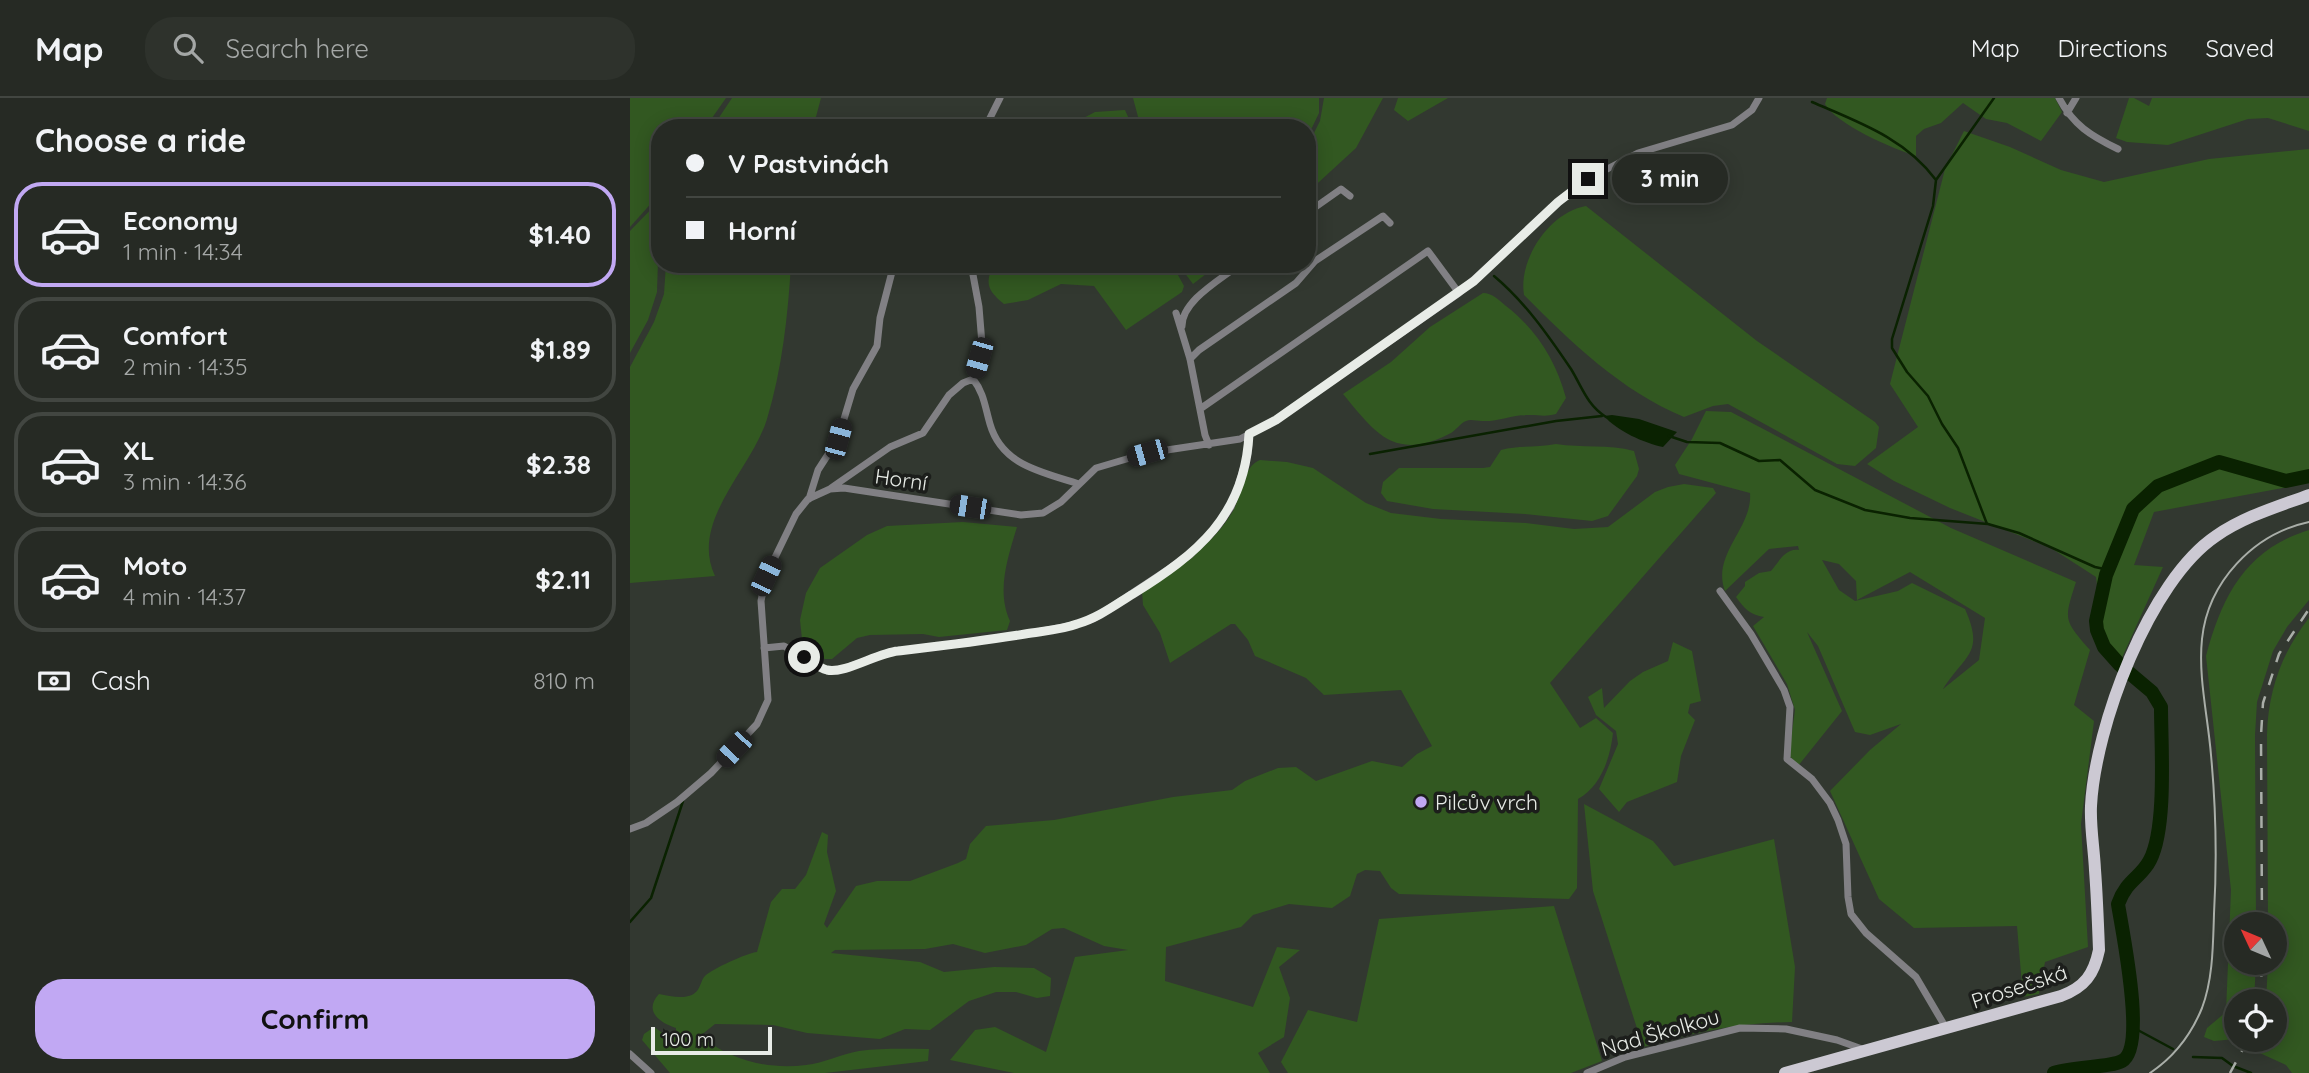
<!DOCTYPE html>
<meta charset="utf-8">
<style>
body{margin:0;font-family:Quicksand,sans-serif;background:#2e322c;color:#f1f3f6;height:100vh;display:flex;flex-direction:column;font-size:26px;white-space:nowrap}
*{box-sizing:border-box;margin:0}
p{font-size:23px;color:#a4a7a6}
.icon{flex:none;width:38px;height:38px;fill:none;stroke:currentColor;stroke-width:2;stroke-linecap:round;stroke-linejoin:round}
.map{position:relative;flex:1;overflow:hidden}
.sheet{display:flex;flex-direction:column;background:#262a24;width:630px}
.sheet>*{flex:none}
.top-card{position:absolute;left:21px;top:21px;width:665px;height:154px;border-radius:28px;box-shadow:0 4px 18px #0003,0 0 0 2px #424641;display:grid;align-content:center;height:154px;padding:0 35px;background:#262a24}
.needle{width:46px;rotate:314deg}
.fabs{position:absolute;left:1594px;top:814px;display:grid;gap:14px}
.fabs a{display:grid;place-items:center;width:63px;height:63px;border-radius:50%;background:#262a24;box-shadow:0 4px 18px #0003,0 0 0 2px #424641;font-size:35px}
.scale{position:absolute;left:21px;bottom:18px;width:121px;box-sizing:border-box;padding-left:7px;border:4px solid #e8ece7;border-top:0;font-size:19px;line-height:24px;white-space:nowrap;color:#e8ece7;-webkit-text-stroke:5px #1c1e1b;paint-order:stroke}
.end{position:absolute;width:32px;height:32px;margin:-16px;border:9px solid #e8ece7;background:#111;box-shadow:0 0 0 4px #111}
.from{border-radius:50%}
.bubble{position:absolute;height:49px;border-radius:24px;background:#262a24;box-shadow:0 4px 18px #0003,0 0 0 2px #424641;font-size:23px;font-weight:700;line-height:49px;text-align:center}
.car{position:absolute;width:21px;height:42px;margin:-21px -10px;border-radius:9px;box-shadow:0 0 5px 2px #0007;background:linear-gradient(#222 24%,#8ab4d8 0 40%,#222 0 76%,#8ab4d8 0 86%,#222 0)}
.top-card b{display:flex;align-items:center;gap:24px;height:66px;font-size:26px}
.top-card b+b{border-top:2px solid #424641}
.top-card i{width:18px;height:18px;background:#f1f3f6}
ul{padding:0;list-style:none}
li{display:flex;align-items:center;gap:21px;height:105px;margin:0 14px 10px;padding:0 21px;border:4px solid #424641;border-radius:28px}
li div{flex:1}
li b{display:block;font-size:26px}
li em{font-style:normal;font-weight:700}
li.current{border-color:#c1a8f3}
li>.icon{width:63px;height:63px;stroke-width:1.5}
h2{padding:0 35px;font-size:32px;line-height:84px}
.pay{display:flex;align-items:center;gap:18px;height:77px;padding:0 35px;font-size:26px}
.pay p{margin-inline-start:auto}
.primary-button{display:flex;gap:14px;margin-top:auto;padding:14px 35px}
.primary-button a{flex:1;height:80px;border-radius:28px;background:#c1a8f3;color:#111;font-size:28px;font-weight:700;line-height:80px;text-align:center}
header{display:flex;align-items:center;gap:42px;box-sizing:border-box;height:98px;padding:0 35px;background:#262a24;border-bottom:2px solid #424641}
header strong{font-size:33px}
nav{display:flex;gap:38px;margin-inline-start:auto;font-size:24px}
.search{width:490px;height:63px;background:#2e322c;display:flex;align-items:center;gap:18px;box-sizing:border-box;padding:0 24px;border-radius:28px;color:#a4a7a6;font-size:26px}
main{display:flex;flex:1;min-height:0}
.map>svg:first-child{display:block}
</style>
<header>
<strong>Map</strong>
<div class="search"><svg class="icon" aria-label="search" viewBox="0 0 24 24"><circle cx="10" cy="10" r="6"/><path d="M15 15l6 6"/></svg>Search here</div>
<nav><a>Map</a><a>Directions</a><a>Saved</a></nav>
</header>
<main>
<section class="sheet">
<h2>Choose a ride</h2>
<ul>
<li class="current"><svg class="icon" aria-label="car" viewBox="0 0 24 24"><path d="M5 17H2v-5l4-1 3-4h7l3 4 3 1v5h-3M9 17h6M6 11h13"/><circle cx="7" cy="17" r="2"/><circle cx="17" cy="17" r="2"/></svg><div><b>Economy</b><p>1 min · 14:34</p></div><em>$1.40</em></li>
<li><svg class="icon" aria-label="car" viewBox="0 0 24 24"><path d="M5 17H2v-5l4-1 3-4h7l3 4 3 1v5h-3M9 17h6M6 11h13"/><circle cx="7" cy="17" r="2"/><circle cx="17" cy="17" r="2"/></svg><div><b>Comfort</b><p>2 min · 14:35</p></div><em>$1.89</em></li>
<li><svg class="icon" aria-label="car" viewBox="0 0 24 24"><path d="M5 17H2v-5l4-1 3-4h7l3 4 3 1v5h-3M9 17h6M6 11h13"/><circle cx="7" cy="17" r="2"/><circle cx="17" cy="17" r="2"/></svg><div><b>XL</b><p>3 min · 14:36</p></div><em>$2.38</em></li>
<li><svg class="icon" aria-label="car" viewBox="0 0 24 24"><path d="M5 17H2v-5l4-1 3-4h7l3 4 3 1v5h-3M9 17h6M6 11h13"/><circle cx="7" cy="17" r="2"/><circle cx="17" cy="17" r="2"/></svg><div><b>Moto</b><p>4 min · 14:37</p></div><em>$2.11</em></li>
</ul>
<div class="pay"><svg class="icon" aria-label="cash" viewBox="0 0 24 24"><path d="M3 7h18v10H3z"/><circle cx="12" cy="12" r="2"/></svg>Cash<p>810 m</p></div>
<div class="primary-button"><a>Confirm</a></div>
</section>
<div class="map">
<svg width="1679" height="975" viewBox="0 0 1679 975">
<rect width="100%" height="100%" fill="#323830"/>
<!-- green -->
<path fill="#325821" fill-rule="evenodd" d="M0,0H96L75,30H30V101H25L0,129Z
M102,0H191L183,30H151L136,21L128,23L123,30H82Z
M503,0H689V15L677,40V30H511Z
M694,0H753L726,50L677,95V49L690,23Z
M768,0H818L778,23L764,12Z
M1197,0H1425L1432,14L1411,43L1377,25L1356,21L1333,5L1311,25L1294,31L1286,38V58C1263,51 1206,26 1195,6Z
M1499,0H1504L1519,8L1522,0H1679V33L1638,20L1618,21L1538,47L1497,44L1486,40Z
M495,12L503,30H444L442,26L465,14Z
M1334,33L1380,49L1431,72L1474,84L1579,61L1679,51V385L1524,414L1504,467L1533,469L1490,564L1473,533L1466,479L1421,450L1320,410L1264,383L1237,366L1288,329L1260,286L1315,71Z
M30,102L27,194L18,222L0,255V133Z
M956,108L1127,243L1245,324L1249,329L1246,350L1225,368L1207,366L1098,306L1083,308L1054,319C991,293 941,244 894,197C888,161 920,114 956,108Z
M36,166H161C158,217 152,272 137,321C122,371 59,423 85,478L0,485V269L24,224L34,196Z
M364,166H542L554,188L552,194L496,232L464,188L431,186L398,202L374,206C358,193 354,185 364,166Z
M548,166H589L563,186Z
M853,195C862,195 869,202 876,208C907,232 926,263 936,300L926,316C915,319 910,317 900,317C884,316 868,324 852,323C846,323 841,321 836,323C830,325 826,333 819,336C765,363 746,336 713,296L761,264L800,229Z
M1076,313L1101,314L1321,430L1446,484C1434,522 1433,521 1460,552L1444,607L1464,623L1451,726L1458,849L1415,864L1409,896L1393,899L1387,828L1284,830L1249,801L1200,693L1240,652L1271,626L1240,637L1225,634L1188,548L1177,534L1212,613L1168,668L1159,657L1165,612L1157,586L1123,528L1134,519C1120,517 1114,510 1106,499L1115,488V484L1129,475L1141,473C1149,464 1155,450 1169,452L1168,448L1139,451L1095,493C1081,456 1123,430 1120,395L1049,376L1045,367L1062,341ZM1192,462L1209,466L1226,483L1227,502L1280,474L1355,520L1349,562L1313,591C1335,556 1355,556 1335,511L1282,485L1268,493L1225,503L1209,492Z
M926,346C952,350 978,346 1004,353L1009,371L1007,378L978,418L962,423L895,416L803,411L757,403L751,395L753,384L769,370H853L860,369L871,352C889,347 907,350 926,346Z
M630,362L657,364L683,370L736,405L761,415L811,421L896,425L944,431L978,429L1025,394L1038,389L1054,386L1083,390L1086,395L920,585L950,630L966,620L983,635C980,661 971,688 948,701L947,790L939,801L769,796L761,790L750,773L735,772L727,776L720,798L702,810L659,806L623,817L611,829L536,849L535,883L623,909L647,849L670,852L649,869L660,900L654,939L628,955L640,975H384L320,962L345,932L365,929L416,954L445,859L498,852L474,848L434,830L422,831L396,847L355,855L323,846L295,851L205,852L201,855L290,864L314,874L364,869L404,870L421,880L420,898L407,900L386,894H366L339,903L300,932L275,931L250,941L177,935L143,927L85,926L70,938C101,962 137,972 176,967C194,965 211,956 229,953C253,950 275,951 299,951L298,963L195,975H40L12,942L14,936L24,929L41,941L46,936V930C30,925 13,913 29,896C41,898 58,903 67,893C71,888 71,882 75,878C82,871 117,855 127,854L141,804L152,791H165L176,777L192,734L198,737L197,754L206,793L194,826L197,830L226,788L247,783H280L328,765L336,761L340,746L356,728L424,722L543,699L602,692L615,683L648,670L666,669L686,683L742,663L772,669L787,656L802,648L771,592L694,597L676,580L625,558L618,542L605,526H601L540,565L530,535L513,507L512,493C546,471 582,449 603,413C612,397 612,369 630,362Z
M333,424L387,429C378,459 366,493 380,523L377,532L309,539L293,536L240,537L227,540L202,561H195L184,556L172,541L170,522L176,495L190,470L237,437L257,428Z
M1679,432V502L1657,529L1643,553L1627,604L1625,637L1626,826H1606V864L1626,865L1624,903H1606V941L1584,943L1574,939L1577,930L1596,914L1601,792L1576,558C1592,498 1616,451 1679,432Z
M1679,520V975H1662L1656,967L1621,951L1625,942H1645V903H1636L1638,865L1645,864V826H1638L1637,637C1638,593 1652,554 1679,520Z
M1043,544L1062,553L1071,603L1060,606L1058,615L1065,622L1051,658L1047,684L997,704L989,714L969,691L988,646L986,633L966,617L958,599L972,590L974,610L1000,583L1013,574L1038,563Z
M954,706L1023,743L1044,768L1144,741L1165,869L1162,924C1108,925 1065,934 1013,949L963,793Z
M924,808L972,963L941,975H658L651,964L678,912L727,924L749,821Z"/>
<!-- water -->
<path fill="#0a2201" d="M982,317L1009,321L1047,334L1033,349C1014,345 987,333 974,318Z"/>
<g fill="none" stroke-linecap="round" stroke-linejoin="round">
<!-- stream -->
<path stroke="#0a2201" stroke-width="2.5" d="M1182,4C1228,24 1275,40 1306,82L1303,108L1262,241V250L1277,274L1298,298L1312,326L1328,350L1357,426
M1306,82L1364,0
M864,178C895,204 918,237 941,271C952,289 957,307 976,319
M1039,338L1057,344L1090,345L1129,363L1150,362L1185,392L1235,412L1280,420L1358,426L1389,435L1465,469L1479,472
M740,356L926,323L972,318
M0,824L21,800L53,703
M1504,930L1543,951
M1563,959L1592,960L1603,968L1621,975"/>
<!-- river -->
<path stroke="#0a2201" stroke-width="14" d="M1424,975C1442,969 1482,969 1492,963C1517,950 1492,832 1488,806C1497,781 1511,780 1520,762C1537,729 1531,647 1531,609L1522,594L1490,567L1474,549L1467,532L1466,523L1476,477L1503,411L1528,388L1589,364L1656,383L1679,378"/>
<!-- street -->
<path stroke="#818084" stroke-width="7" d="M1429,0C1443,27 1461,38 1488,51
M1437,15L1446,0
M355,30L370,0
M677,115L711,91L720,98
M341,166L349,209L352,246L343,281C354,295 355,309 360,326C372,368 413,374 449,386
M546,215L560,261L575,337L579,347
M552,228C552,202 592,181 610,166
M560,261L569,252L666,185L685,163L753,118L760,125
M570,311L798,153L829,195
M201,390L260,349L293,335L319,297L333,285L343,281
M179,401L188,372L208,341L223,291L247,248L250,220L264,166
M1090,493L1121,536L1154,592L1160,609L1157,661L1182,681L1200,705L1208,722L1216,746L1218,799L1221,816L1236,835L1286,879L1316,930
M134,550L154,548L195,572L207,573L260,554L385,538L444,527L463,521L560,457L588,428L601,409L606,395L618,355L619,336
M0,731L16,725L47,704L81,675L127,626L138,602L131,503L136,478L166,416L178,401L200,391L214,390L391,417L413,415L431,404L466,370L517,355L610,341L646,322L829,195L928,104L958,81L1008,55L1102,27L1122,12L1129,0
M0,956L21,975
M957,975L995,959L1110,930L1156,931L1207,942L1232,951"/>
<!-- primary -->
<path stroke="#ccc9d3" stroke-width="12" d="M1155,975L1431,898C1455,889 1464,876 1469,852C1468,825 1467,798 1465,772C1464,750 1460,729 1461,708C1465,629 1519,483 1586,438C1615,418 1647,409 1679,397"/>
<!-- tram -->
<path stroke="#a9aea8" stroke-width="2" d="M1520,975C1544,959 1561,937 1572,910C1583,881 1583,847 1584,816C1587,763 1586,710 1581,657C1578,619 1568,579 1572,541C1578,484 1623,436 1679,424"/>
<!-- rail -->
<path stroke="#a9aea8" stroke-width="2.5" stroke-dasharray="12 12" stroke-linecap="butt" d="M1632,826L1631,637L1633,605L1649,556L1679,511
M1630,903L1632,864
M1600,975L1618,942"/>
</g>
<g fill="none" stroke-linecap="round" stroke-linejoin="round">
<!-- route -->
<path stroke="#e8ece7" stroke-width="9" d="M174,559C181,563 189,570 197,572C215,576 247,555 268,553C310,548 353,543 395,536C412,533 431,532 447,526C468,520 485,507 503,496C567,456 615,418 619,336L646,322L844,183L928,104L958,81"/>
</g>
<!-- markers -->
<circle fill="#c1a8f3" stroke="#1c1e1b" stroke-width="2.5" cx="791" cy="704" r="7"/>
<g text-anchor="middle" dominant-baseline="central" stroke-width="7" stroke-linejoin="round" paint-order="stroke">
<!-- street labels -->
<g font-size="21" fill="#e8ece7" stroke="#1c1e1b">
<text transform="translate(271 381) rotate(8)">Horní</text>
<text transform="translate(1389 888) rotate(-18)">Prosečská</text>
<text transform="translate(1030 934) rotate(-16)">Nad Školkou</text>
</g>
<!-- poi labels -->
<g font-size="21" fill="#e8ece7" stroke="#1c1e1b" text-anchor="start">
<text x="805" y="704">Pilcův vrch</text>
</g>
</g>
</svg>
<div class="fabs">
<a><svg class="needle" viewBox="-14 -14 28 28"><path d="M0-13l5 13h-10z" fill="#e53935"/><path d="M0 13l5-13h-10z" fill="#a4a7a6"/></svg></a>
<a><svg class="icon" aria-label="locate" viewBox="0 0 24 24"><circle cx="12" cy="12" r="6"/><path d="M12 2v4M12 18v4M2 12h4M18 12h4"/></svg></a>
</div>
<div class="scale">100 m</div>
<i class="end from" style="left:174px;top:559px"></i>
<i class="end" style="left:958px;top:81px"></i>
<div class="bubble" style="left:982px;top:56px;width:116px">3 min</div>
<i class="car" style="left:349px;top:260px;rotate:196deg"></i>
<i class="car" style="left:208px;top:341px;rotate:15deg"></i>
<i class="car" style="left:517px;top:355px;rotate:254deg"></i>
<i class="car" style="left:340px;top:409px;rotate:279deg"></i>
<i class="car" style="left:136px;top:478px;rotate:25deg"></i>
<i class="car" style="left:104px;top:651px;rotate:223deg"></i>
<div class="top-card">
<b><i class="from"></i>V Pastvinách</b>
<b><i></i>Horní</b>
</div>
</div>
</main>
